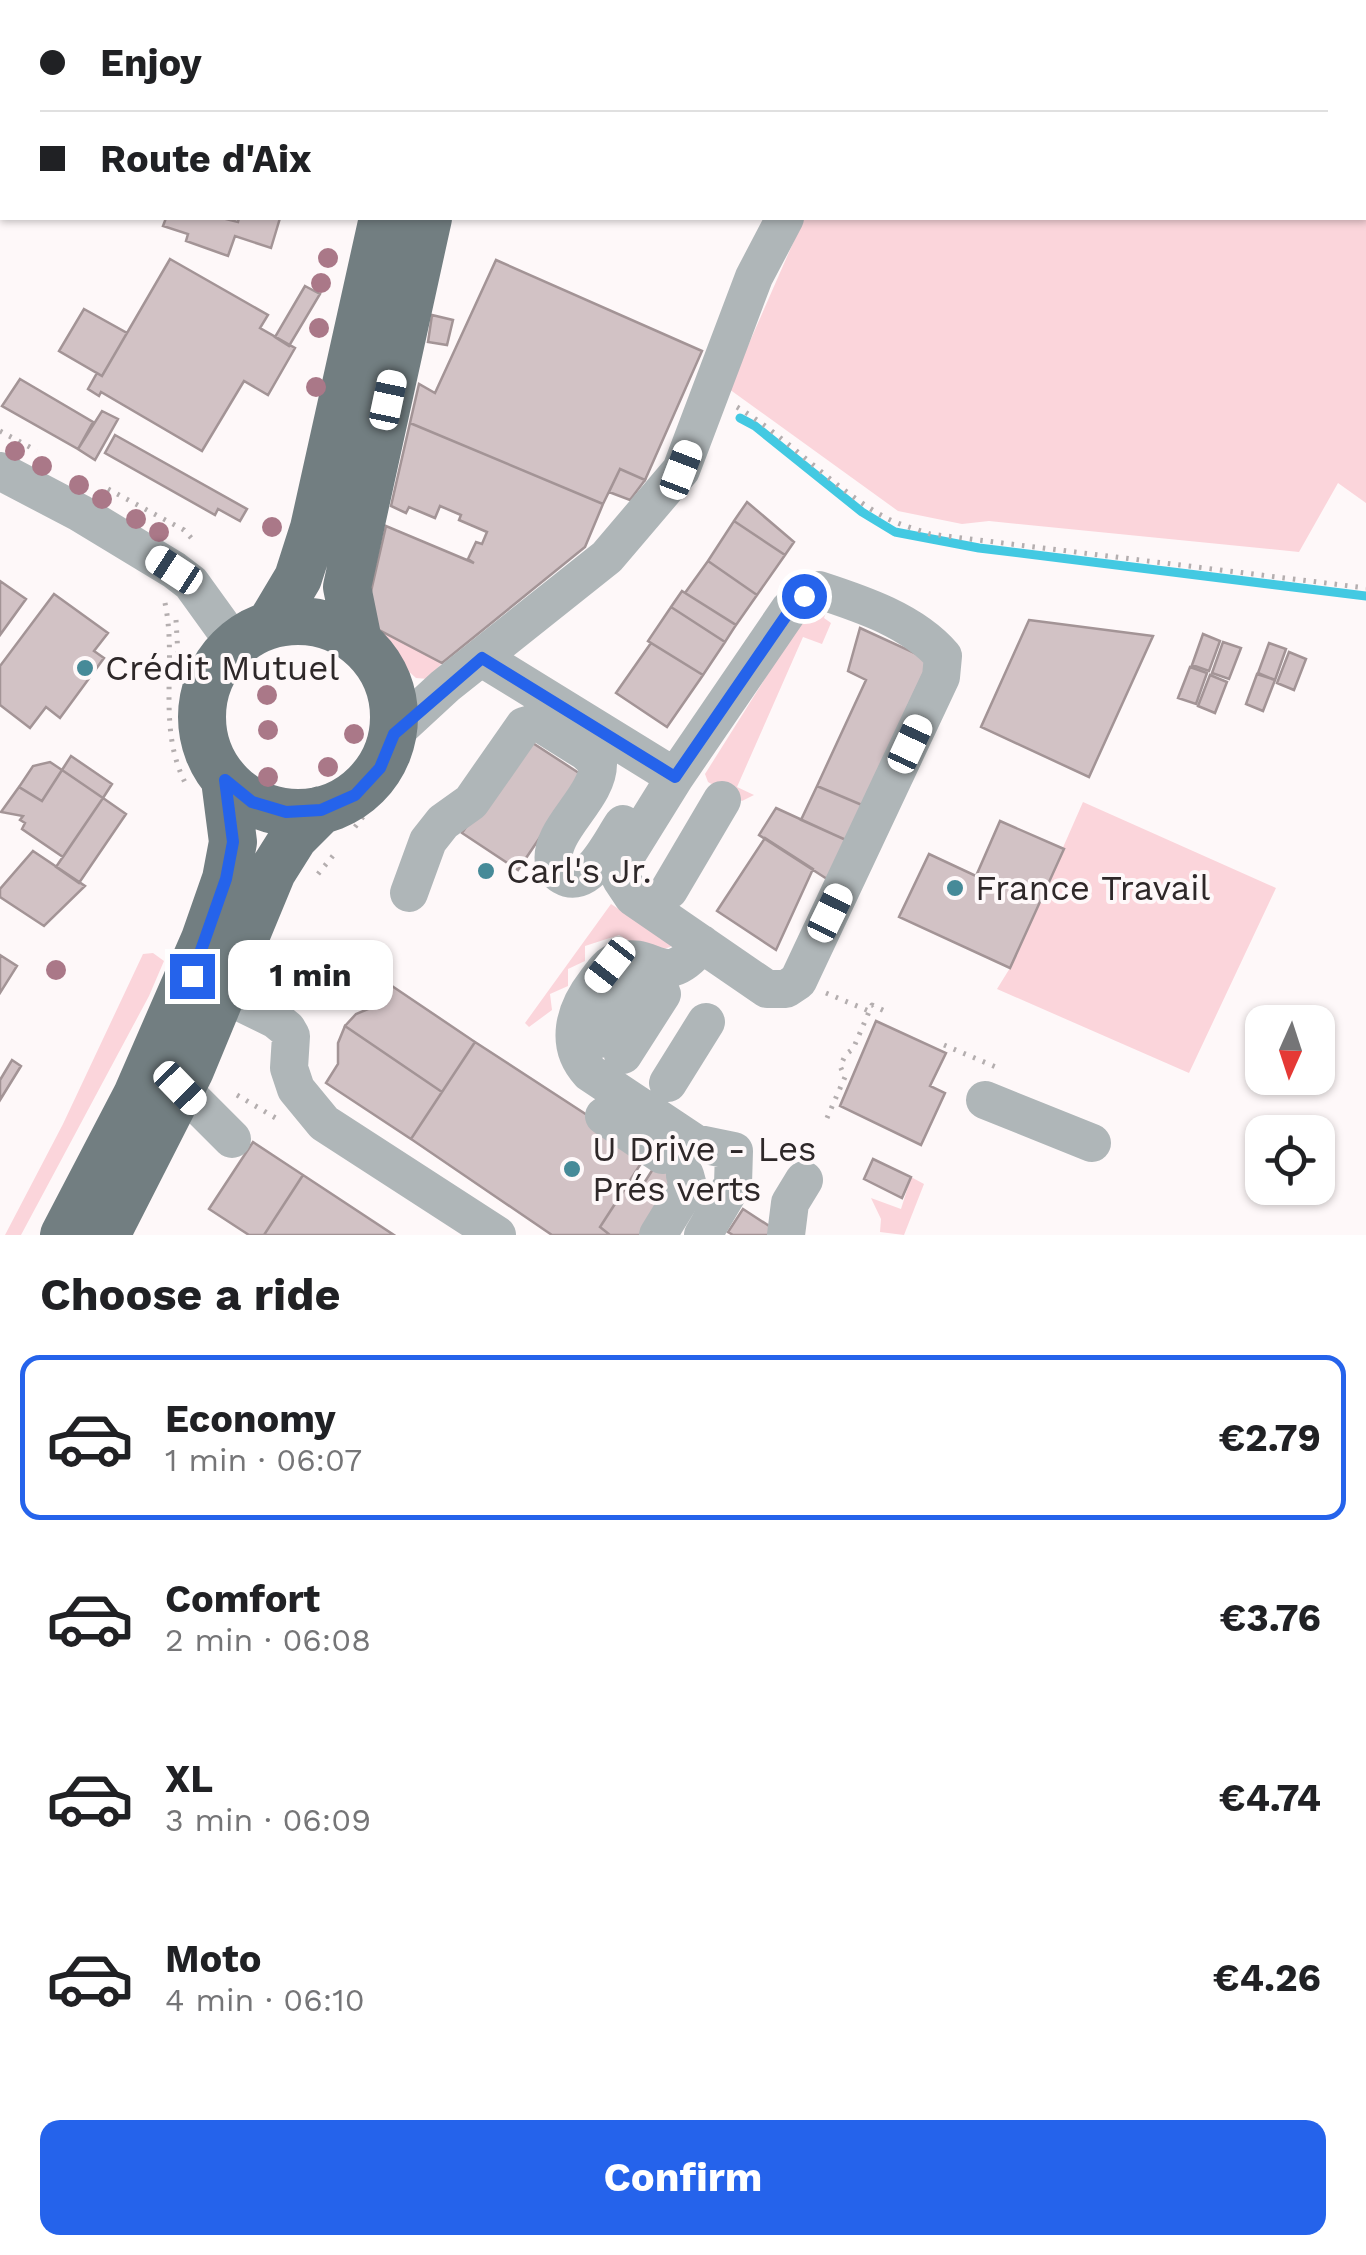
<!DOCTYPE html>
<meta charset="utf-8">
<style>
body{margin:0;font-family:"Work Sans",sans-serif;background:#f2f2f2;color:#202124;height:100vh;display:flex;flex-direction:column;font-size:38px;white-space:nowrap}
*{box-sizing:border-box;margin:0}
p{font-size:32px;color:#757577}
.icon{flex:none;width:55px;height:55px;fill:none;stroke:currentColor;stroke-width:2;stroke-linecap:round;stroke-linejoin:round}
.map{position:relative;height:1235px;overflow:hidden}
.details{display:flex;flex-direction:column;background:#fff;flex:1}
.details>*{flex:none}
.banner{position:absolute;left:0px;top:0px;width:1368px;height:220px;box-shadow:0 2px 8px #0004;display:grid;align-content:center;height:220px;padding:0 40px;background:#fff}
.needle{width:65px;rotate:183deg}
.controls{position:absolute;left:1245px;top:1005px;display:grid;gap:20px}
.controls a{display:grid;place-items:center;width:90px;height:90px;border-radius:20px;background:#fff;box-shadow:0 2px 8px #0004;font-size:50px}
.end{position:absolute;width:45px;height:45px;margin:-22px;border:12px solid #2563eb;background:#fff;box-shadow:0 0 0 5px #fff}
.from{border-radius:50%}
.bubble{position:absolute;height:70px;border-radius:20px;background:#fff;box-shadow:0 2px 8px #0004;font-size:32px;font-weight:700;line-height:70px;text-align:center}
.car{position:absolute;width:30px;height:60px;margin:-30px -15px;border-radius:12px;box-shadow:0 0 8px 2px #0007;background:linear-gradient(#fff 24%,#345 0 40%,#fff 0 76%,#345 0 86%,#fff 0)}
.banner b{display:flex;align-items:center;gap:35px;height:95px;font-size:38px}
.banner b+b{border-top:2px solid #e0e0e0}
.banner i{width:25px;height:25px;background:#202124}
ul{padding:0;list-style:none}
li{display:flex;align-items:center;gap:30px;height:165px;margin:0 20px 15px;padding:0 20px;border:5px solid transparent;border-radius:20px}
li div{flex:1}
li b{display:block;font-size:38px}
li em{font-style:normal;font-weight:700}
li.on{border-color:#2563eb}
li>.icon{width:90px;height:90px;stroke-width:1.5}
h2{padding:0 40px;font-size:45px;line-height:120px}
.cta{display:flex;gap:20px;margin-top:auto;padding:20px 40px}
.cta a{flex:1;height:115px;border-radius:20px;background:#2563eb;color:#fff;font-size:40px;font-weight:700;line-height:115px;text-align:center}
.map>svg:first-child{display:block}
</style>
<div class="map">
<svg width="1366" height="1235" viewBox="0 0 1366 1235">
<rect width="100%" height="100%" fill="#fef8f9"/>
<!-- green -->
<path fill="#fbd5db" d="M1366,55V503L1338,483L1299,552L989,521L962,524L898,511L729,389L804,218H1365Z
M386,526L365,622L442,663L428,679L416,678L366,633L358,613L381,530Z
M815,599L828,607L824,618L831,623L822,644L803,637L737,787L754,795L742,801L708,782L705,774Z
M1083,802L1276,888L1189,1073L997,989L1010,968Z
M611,904L674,945C652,957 638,945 619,935L585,946V961L568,969V986L550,994L552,1010L529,1027L525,1023Z
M153,953L164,961L149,996L21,1235H5L63,1124L143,954Z
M911,1177L924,1184L904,1235L880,1232L881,1219L871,1198L901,1209Z"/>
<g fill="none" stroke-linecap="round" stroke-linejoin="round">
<!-- stream -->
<path stroke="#43c9e2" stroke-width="9" d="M740,418L755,426L862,512L895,532L979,548L1366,596"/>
</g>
<!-- building -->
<path fill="#d2c2c5" stroke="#a39496" stroke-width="2.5" d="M76,0H221L230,2H75Z
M166,218H222L238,222L239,218H280L271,248L235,236L228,256L186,241L188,234L163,226Z
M170,259L268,315L260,328L295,348L268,395L244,381L202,451L101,392L99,396L88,389L97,373L102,376Z
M496,260L702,351L645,480L620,469L603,504L410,423L419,384L435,393Z
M305,286L320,294L289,346L275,337Z
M84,309L127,333L102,376L59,351Z
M432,315L453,320L447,345L428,342Z
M20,379L93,422L78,449L2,406Z
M102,411L118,419L95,460L78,449Z
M410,423L603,504L585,547L442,663L364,622L386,526L474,563L468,559L476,542L482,544L487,532L459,520L461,515L440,506L435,518L409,507L406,513L391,506Z
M115,435L247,509L240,521L218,509L215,515L105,453Z
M620,469L645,480L630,500L609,492Z
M747,502L794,542L785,555L734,521Z
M734,521L785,555L757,595L708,561Z
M708,561L757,595L736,625L685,593Z
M0,581L26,599L0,635Z
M682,591L736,625L725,642L671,607Z
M54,594L108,633L94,651L104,658L60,718L46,707L30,728L0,705V666Z
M671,607L725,642L703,675L648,641Z
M1029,620L1153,636L1089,777L981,727Z
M860,628L930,660L862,805L817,786L866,680L848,671Z
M1203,634L1220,641L1209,671L1192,665Z
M1223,642L1241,648L1229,679L1212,673Z
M651,643L703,675L667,727L616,693Z
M1269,643L1286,649L1275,680L1258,673Z
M1289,652L1306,659L1294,690L1277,683Z
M1190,667L1207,673L1196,704L1178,698Z
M1257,674L1275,680L1263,711L1246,704Z
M1210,675L1227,682L1215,713L1198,706Z
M525,738L582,775L518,870L462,833Z
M71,756L112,784L103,798L62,770Z
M50,762L62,770L42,801L19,787L33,766Z
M62,770L103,798L63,857L22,829L25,823L20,820L23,816L1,812L19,787L42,801Z
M817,786L862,805L846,840L801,820Z
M103,798L126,814L79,883L56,867Z
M776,808L846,840L827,879L759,835Z
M1000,821L1064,849L1010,968L899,917L929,854L976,876Z
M765,838L813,869L776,950L717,911Z
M33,851L85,886L44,926L0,897V889Z
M0,955L17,966L0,993Z
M389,984L475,1042L442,1092L345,1026L356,1014L373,1007Z
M876,1021L946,1053L930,1086L945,1093L921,1145L840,1106Z
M345,1026L442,1092L411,1139L326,1083L338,1064V1043Z
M475,1042L647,1154L600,1227L610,1235H552L411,1139Z
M12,1060L21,1066L0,1100V1080Z
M253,1142L303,1175L264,1235H249L209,1209Z
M667,1147L693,1164L647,1235H610L600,1227L628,1184L639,1191Z
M873,1159L911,1177L902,1198L864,1179Z
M303,1175L394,1235H264Z
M743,1209L783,1235H733L728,1232Z"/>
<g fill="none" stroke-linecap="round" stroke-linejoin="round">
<!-- path -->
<path stroke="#b4aeaf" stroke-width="5" stroke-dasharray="2.5 8" stroke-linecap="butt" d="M737,407C790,439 832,488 886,518C900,525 916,529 930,534L1366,588
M0,431L37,451
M108,489L184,530L194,541L193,543
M165,603C178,665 155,730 188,788
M176,620L178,655L208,685
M197,754L206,740
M355,827L380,795V768
M318,874L336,852
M826,993L869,1011
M944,1045L996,1067
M237,1095L279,1120
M827,1118L845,1077L840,1066L846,1054L853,1049L872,1005L889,1013"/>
<!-- minor -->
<path stroke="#afb6b8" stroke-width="38" d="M897,2L898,0
M0,471L80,513L174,570L191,583L235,644
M819,590C862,604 913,621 943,656L941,677L798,981L786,989H767L633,897L621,879V864L675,777L789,610L803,596Z
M482,658L675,777
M393,734L445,686L607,557L681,470L754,277L785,218
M669,890L722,800
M409,893L428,841L443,822L471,802L524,726L538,722L586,752L598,763C599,798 548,830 554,863C555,869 558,873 563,876C589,891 611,841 623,824
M702,944C663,993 656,950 618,961C608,964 602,974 596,982C574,1010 564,1045 590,1073L695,1143L734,1151L733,1184L703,1235
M223,994L276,1020L287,1029L291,1036L289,1068L296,1089L324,1123L497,1235
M600,1039L636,983
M623,1055L662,994
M668,1083L706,1022
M181,1088L232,1139
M985,1100L1092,1143
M604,1116L662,1155
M658,1235L688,1186L685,1175
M786,1235L790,1203L804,1180"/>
<!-- major -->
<path stroke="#727e81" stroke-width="48" d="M429,2L430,0
M475,2L476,0
M202 717a96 96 0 1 1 192 0a96 96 0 1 1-192 0Z
M270,625L298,578L314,528L383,218
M358,641L347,587L428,218
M64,1235L137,1095L205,939L226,879L233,842L225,780
M106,1235L190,1070L272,872L294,837L321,810"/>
</g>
<!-- trees -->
<g fill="#aa7888">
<circle cx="328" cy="258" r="10"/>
<circle cx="321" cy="283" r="10"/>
<circle cx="319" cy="328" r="10"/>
<circle cx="316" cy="387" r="10"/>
<circle cx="15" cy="451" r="10"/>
<circle cx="42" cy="466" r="10"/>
<circle cx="79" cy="485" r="10"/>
<circle cx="102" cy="499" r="10"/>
<circle cx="136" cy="519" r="10"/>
<circle cx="272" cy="527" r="10"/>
<circle cx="159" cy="532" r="10"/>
<circle cx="267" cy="695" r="10"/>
<circle cx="268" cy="730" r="10"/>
<circle cx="354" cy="734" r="10"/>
<circle cx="328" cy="767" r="10"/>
<circle cx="268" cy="777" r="10"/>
<circle cx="56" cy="970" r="10"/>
</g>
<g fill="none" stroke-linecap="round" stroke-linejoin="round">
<!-- route -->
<path stroke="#2563eb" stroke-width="12" d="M192,976L226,879L233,842L225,780L252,802L286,812L321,810L355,795L380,768L394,734L482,658L675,777L790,610L804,596"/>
</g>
<!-- markers -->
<g fill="#468a98" stroke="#fef8f9" stroke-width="4">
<circle cx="85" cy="668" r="10"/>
<circle cx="486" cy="871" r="10"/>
<circle cx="955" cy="888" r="10"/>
<circle cx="572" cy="1169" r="10"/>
</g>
<g text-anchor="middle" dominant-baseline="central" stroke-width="8" stroke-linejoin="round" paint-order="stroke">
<!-- poi labels -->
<g font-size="35" fill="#2e2829" stroke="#fef8f9" text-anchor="start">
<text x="105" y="668">Crédit Mutuel</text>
<text x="506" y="871">Carl's Jr.</text>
<text x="975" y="888">France Travail</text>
<text x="592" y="1149">U Drive - Les<tspan x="592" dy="40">Prés verts</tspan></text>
</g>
</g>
</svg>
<div class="controls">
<a><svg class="needle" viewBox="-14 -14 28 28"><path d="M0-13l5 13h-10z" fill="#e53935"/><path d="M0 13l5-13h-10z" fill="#757577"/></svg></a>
<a><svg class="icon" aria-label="locate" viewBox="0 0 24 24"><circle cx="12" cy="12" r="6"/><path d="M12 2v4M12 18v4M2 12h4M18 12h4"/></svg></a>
</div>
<i class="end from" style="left:804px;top:596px"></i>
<i class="end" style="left:192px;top:976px"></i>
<div class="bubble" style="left:228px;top:940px;width:165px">1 min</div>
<i class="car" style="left:388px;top:400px;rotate:12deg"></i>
<i class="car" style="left:681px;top:470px;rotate:21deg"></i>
<i class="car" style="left:174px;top:570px;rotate:303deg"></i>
<i class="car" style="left:910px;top:744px;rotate:25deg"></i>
<i class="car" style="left:830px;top:913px;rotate:26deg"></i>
<i class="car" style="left:610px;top:965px;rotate:218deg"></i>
<i class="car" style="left:180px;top:1088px;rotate:136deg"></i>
<div class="banner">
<b><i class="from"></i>Enjoy</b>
<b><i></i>Route d'Aix</b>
</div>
</div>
<section class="details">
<h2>Choose a ride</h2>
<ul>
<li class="on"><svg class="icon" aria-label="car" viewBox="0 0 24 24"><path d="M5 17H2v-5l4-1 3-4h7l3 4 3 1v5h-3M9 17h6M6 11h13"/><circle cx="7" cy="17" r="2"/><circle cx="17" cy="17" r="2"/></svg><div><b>Economy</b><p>1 min · 06:07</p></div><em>€2.79</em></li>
<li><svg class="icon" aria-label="car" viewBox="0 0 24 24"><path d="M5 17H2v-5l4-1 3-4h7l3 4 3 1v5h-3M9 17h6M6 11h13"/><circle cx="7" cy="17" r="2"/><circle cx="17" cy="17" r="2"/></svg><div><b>Comfort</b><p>2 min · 06:08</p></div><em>€3.76</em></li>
<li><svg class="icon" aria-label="car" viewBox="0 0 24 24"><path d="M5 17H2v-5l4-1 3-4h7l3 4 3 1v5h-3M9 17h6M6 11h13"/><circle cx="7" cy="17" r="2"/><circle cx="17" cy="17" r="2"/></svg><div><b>XL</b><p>3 min · 06:09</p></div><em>€4.74</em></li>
<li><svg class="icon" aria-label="car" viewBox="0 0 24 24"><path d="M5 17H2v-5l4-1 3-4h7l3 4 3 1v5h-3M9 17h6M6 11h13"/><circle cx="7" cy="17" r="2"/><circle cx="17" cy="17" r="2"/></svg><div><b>Moto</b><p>4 min · 06:10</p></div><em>€4.26</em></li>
</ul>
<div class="cta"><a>Confirm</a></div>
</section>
